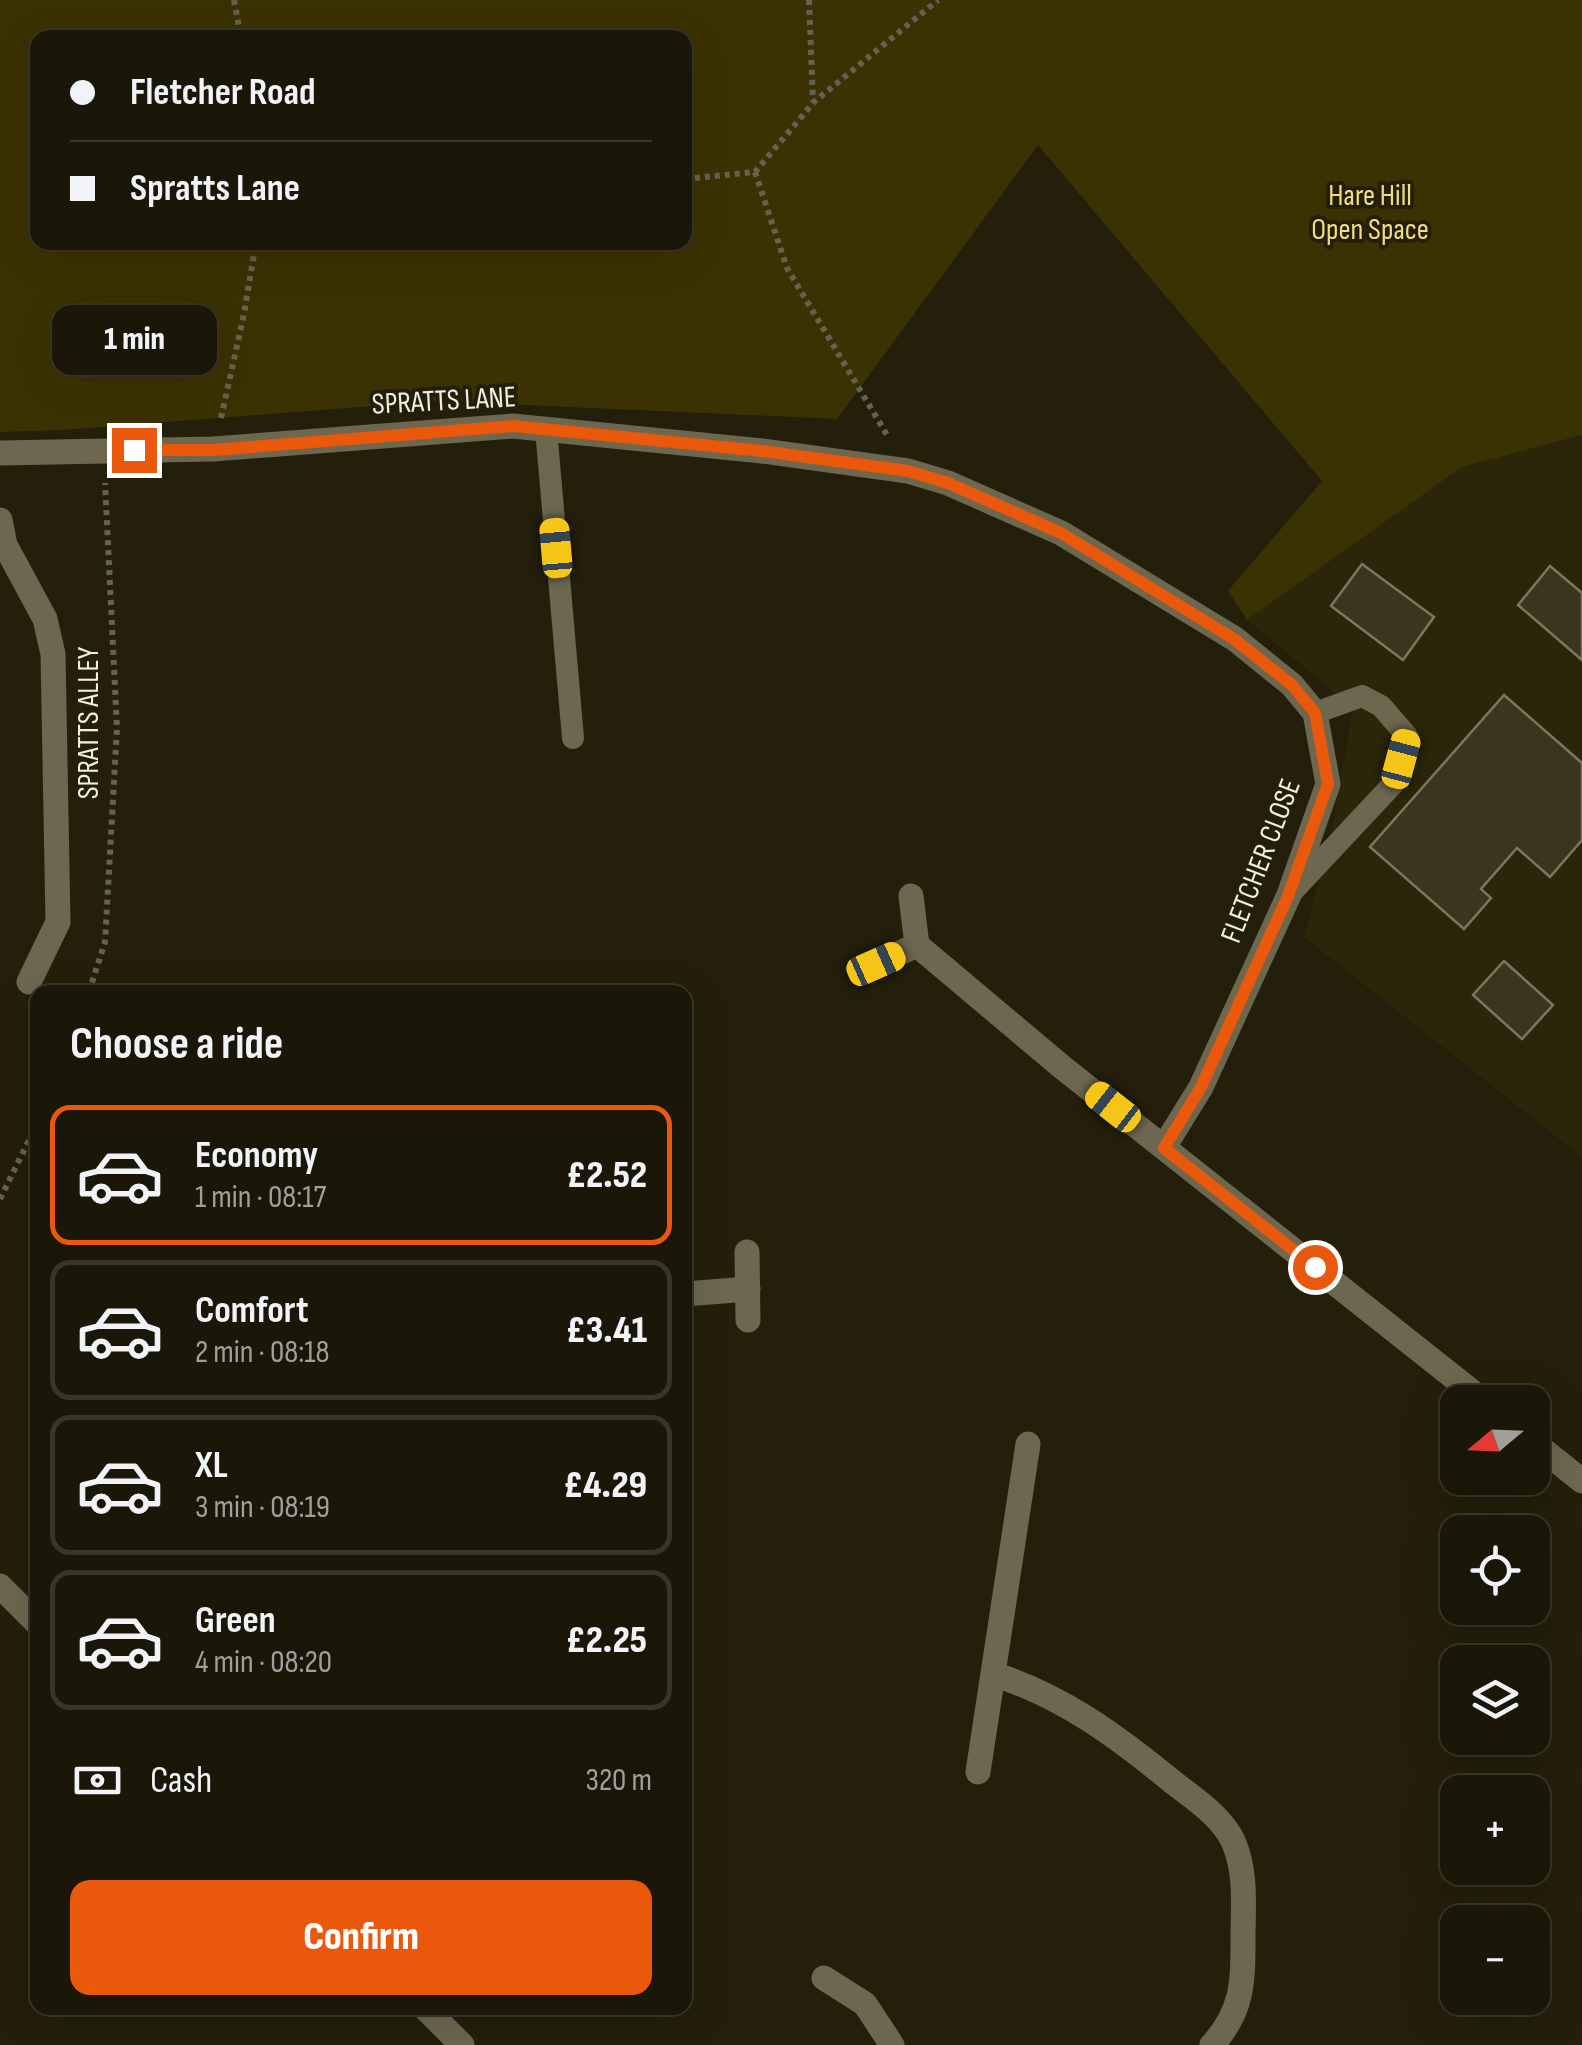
<!DOCTYPE html>
<meta charset="utf-8">
<style>
body{margin:0;font-family:"Sofia Sans Condensed",sans-serif;background:#272416;color:#f1f3f6;height:100vh;display:flex;flex-direction:column;font-size:38px;white-space:nowrap}
*{box-sizing:border-box;margin:0}
p{font-size:32px;color:#9f9f9c}
.icon{flex:none;width:55px;height:55px;fill:none;stroke:currentColor;stroke-width:2;stroke-linecap:round;stroke-linejoin:round}
.map{position:relative;flex:1;overflow:hidden}
.sheet{position:absolute;left:30px;top:985px;width:662px;height:1030px;display:flex;flex-direction:column;background:#1a1708;border-radius:20px;box-shadow:0 10px 40px #0002,0 0 0 2px #383629}
.sheet>*{flex:none}
.banner{position:absolute;left:30px;top:30px;width:662px;height:220px;border-radius:20px;box-shadow:0 10px 40px #0002,0 0 0 2px #383629;display:grid;align-content:center;height:220px;padding:0 40px;background:#1a1708}
.needle{width:65px;rotate:251deg}
.buttons{position:absolute;left:1440px;top:1385px;display:grid;gap:20px}
.buttons a{display:grid;place-items:center;width:110px;height:110px;border-radius:20px;background:#1a1708;box-shadow:0 10px 40px #0002,0 0 0 2px #383629;font-size:50px}
.end{position:absolute;width:45px;height:45px;margin:-22px;border:12px solid #ea580c;background:#fff;box-shadow:0 0 0 5px #fff}
.from{border-radius:50%}
.bubble{position:absolute;height:70px;border-radius:20px;background:#1a1708;box-shadow:0 10px 40px #0002,0 0 0 2px #383629;font-size:32px;font-weight:800;line-height:70px;text-align:center}
.car{position:absolute;width:30px;height:60px;margin:-30px -15px;border-radius:12px;box-shadow:0 0 8px 2px #0007;background:linear-gradient(#f5c518 24%,#345 0 40%,#f5c518 0 76%,#345 0 86%,#f5c518 0)}
.banner b{display:flex;align-items:center;gap:35px;height:95px;font-size:38px}
.banner b+b{border-top:2px solid #383629}
.banner i{width:25px;height:25px;background:#f1f3f6}
ul{padding:0;list-style:none}
li{display:flex;align-items:center;gap:30px;height:140px;margin:0 20px 15px;padding:0 20px;border:5px solid #383629;border-radius:20px}
li div{flex:1}
li b{display:block;font-size:38px}
li em{font-style:normal;font-weight:800}
li.selected{border-color:#ea580c}
li>.icon{width:90px;height:90px;stroke-width:1.5}
h2{padding:0 40px;font-size:45px;line-height:120px}
.pay{display:flex;align-items:center;gap:25px;height:110px;padding:0 40px;font-size:38px}
.pay p{margin-inline-start:auto}
.cta{display:flex;gap:20px;margin-top:auto;padding:20px 40px}
.cta a{flex:1;height:115px;border-radius:20px;background:#ea580c;color:#fff;font-size:40px;font-weight:800;line-height:115px;text-align:center}
.map>svg:first-child{display:block}
</style>
<div class="map">
<svg width="1582" height="2045" viewBox="0 0 1582 2045">
<rect width="100%" height="100%" fill="#231f0a"/>
<!-- built -->
<path fill="#2b2609" d="M1582,435V1157L1304,937L1332,830L1353,708L1247,620L1462,467Z"/>
<!-- green -->
<path fill="#3b3203" fill-rule="evenodd" d="M0,0H1582V435L1462,467L1247,620L1228,591L1322,481L1038,145L837,419L438,401L63,430L0,432ZM38,38H685V242H38Z"/>
<!-- building -->
<path fill="#39351f" stroke="#7b775f" stroke-width="2.5" d="M1362,564L1434,617L1403,660L1331,606Z
M1550,566L1582,593V660L1518,605Z
M1504,695L1582,763V840L1550,877L1517,848L1481,889L1491,898L1464,929L1370,847Z
M1504,961L1553,1005L1522,1039L1473,995Z"/>
<g fill="none" stroke-linecap="round" stroke-linejoin="round">
<!-- path -->
<path stroke="#65624f" stroke-width="6" stroke-dasharray="5 5" stroke-linecap="butt" d="M234,0L241,38
M809,0L813,101
M755,172L787,268L887,435
M685,179L755,172L814,102L938,0
M221,418L244,314L256,242
M89,992L105,942L117,728L105,483
M0,1199L38,1122"/>
<!-- lane -->
<path stroke="#6c674e" stroke-width="22" d="M546,429L573,738
M1291,893L1395,782L1407,736L1381,706L1362,696L1315,713"/>
<!-- street -->
<path stroke="#6c674e" stroke-width="25" d="M0,453L213,449L513,426L762,451L908,471L948,483L1061,533L1235,639L1292,685L1315,713L1328,784L1289,895L1201,1087L1164,1147
M0,520L5,545L45,619L53,654L58,922L29,982
M917,945L1062,1067L1485,1402
M876,964L917,945L911,896
M747,1252L748,1320
M685,1294L748,1289
M1532,1441L1582,1481
M0,1586L38,1624
M993,1674C1063,1696 1118,1737 1174,1783C1195,1799 1222,1817 1233,1841C1247,1872 1243,1907 1243,1939C1243,1982 1243,2011 1212,2045
M978,1772L1028,1444
M824,1978L865,2004L892,2045
M425,2008L462,2045"/>
</g>
<g fill="none" stroke-linecap="round" stroke-linejoin="round">
<!-- route -->
<path stroke="#ea580c" stroke-width="12" d="M134,450H214L513,426L762,451L908,471L948,483L1061,533L1234,639L1292,685L1315,713L1328,784L1288,896L1201,1087L1164,1148L1315,1267"/>
</g>
<g text-anchor="middle" dominant-baseline="central" stroke-width="8" stroke-linejoin="round" paint-order="stroke">
<!-- park labels -->
<g font-size="30" fill="#efdd82" stroke="#231f0a">
<text x="1370" y="196">Hare Hill<tspan x="1370" dy="34">Open Space</tspan></text>
</g>
<!-- street labels -->
<g font-size="30" fill="#f1efe2" stroke="#231f0a">
<text transform="translate(444 401) rotate(-3)">SPRATTS LANE</text>
<text transform="translate(89 723) rotate(-90)">SPRATTS ALLEY</text>
<text transform="translate(1261 861) rotate(-69)">FLETCHER CLOSE</text>
</g>
</g>
</svg>
<div class="buttons">
<a><svg class="needle" viewBox="-14 -14 28 28"><path d="M0-13l5 13h-10z" fill="#e53935"/><path d="M0 13l5-13h-10z" fill="#9f9f9c"/></svg></a>
<a><svg class="icon" aria-label="locate" viewBox="0 0 24 24"><circle cx="12" cy="12" r="6"/><path d="M12 2v4M12 18v4M2 12h4M18 12h4"/></svg></a>
<a><svg class="icon" aria-label="layers" viewBox="0 0 24 24"><path d="M12 4l9 5-9 5-9-5zM3 14l9 5 9-5"/></svg></a>
<a>+</a>
<a>−</a>
</div>
<i class="end from" style="left:1315px;top:1267px"></i>
<i class="end" style="left:134px;top:450px"></i>
<div class="bubble" style="left:52px;top:305px;width:165px">1 min</div>
<i class="car" style="left:556px;top:548px;rotate:355deg"></i>
<i class="car" style="left:1401px;top:759px;rotate:15deg"></i>
<i class="car" style="left:876px;top:964px;rotate:66deg"></i>
<i class="car" style="left:1113px;top:1107px;rotate:308deg"></i>
<div class="banner">
<b><i class="from"></i>Fletcher Road</b>
<b><i></i>Spratts Lane</b>
</div>
<section class="sheet">
<h2>Choose a ride</h2>
<ul>
<li class="selected"><svg class="icon" aria-label="car" viewBox="0 0 24 24"><path d="M5 17H2v-5l4-1 3-4h7l3 4 3 1v5h-3M9 17h6M6 11h13"/><circle cx="7" cy="17" r="2"/><circle cx="17" cy="17" r="2"/></svg><div><b>Economy</b><p>1 min · 08:17</p></div><em>£2.52</em></li>
<li><svg class="icon" aria-label="car" viewBox="0 0 24 24"><path d="M5 17H2v-5l4-1 3-4h7l3 4 3 1v5h-3M9 17h6M6 11h13"/><circle cx="7" cy="17" r="2"/><circle cx="17" cy="17" r="2"/></svg><div><b>Comfort</b><p>2 min · 08:18</p></div><em>£3.41</em></li>
<li><svg class="icon" aria-label="car" viewBox="0 0 24 24"><path d="M5 17H2v-5l4-1 3-4h7l3 4 3 1v5h-3M9 17h6M6 11h13"/><circle cx="7" cy="17" r="2"/><circle cx="17" cy="17" r="2"/></svg><div><b>XL</b><p>3 min · 08:19</p></div><em>£4.29</em></li>
<li><svg class="icon" aria-label="car" viewBox="0 0 24 24"><path d="M5 17H2v-5l4-1 3-4h7l3 4 3 1v5h-3M9 17h6M6 11h13"/><circle cx="7" cy="17" r="2"/><circle cx="17" cy="17" r="2"/></svg><div><b>Green</b><p>4 min · 08:20</p></div><em>£2.25</em></li>
</ul>
<div class="pay"><svg class="icon" aria-label="cash" viewBox="0 0 24 24"><path d="M3 7h18v10H3z"/><circle cx="12" cy="12" r="2"/></svg>Cash<p>320 m</p></div>
<div class="cta"><a>Confirm</a></div>
</section>
</div>
